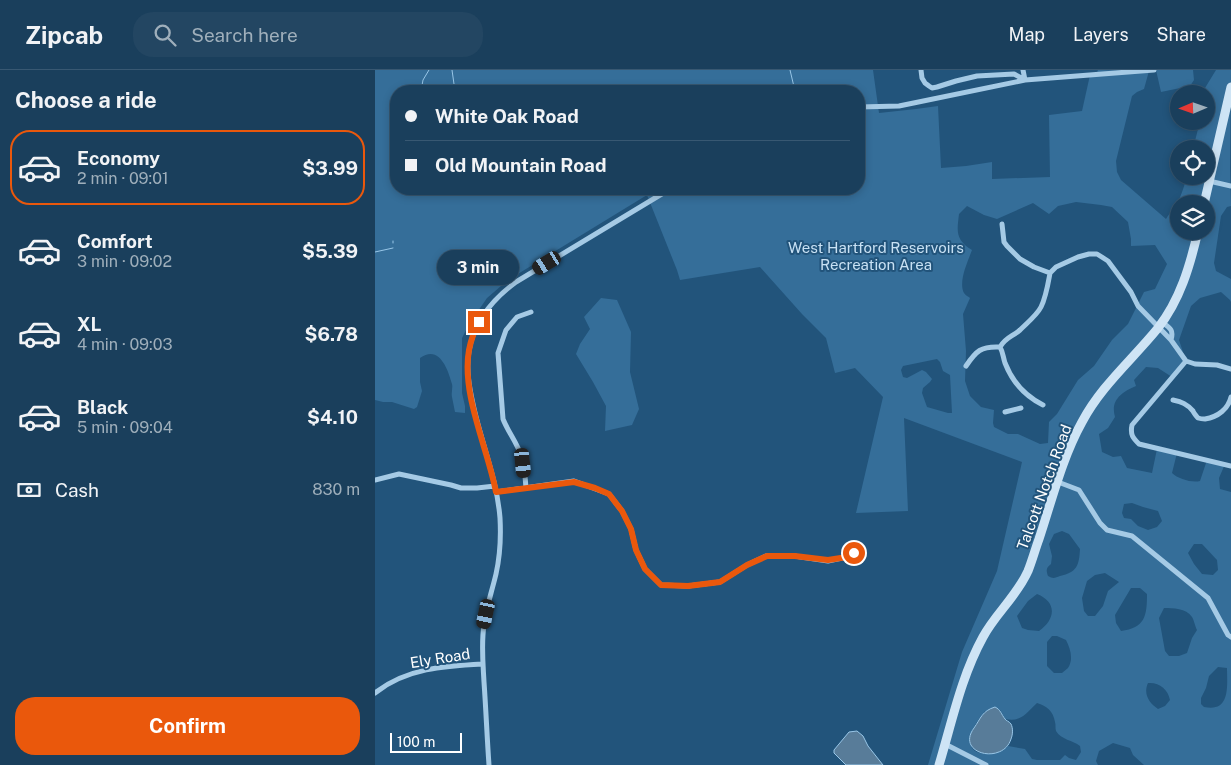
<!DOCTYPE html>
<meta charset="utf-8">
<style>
body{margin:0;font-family:"Public Sans",sans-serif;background:#234662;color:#f1f3f6;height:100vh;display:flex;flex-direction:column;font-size:19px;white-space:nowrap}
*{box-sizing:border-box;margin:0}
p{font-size:16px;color:#9fafbb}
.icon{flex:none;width:28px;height:28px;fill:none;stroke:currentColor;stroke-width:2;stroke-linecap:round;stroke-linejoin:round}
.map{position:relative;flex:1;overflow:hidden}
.drawer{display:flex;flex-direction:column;background:#1a3f5c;width:375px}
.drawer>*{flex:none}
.top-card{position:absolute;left:15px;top:15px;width:475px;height:110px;border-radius:20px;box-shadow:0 2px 8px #0003,0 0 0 1px #385872;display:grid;align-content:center;height:110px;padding:0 15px;background:#1a3f5c}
.needle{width:32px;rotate:268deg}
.controls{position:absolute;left:795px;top:15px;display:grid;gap:10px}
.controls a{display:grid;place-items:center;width:45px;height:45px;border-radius:50%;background:#1a3f5c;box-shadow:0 2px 8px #0003,0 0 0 1px #385872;font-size:25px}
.scale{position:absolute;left:15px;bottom:12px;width:72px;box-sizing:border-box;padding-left:5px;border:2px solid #fff;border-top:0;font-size:14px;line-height:18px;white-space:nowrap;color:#fff;-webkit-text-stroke:4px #22547b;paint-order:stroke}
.end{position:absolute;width:22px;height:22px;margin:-11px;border:6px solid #ea580c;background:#fff;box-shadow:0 0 0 2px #fff}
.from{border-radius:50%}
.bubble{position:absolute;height:35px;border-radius:18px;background:#1a3f5c;box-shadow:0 2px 8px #0003,0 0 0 1px #385872;font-size:16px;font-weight:700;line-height:35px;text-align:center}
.car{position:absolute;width:15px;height:30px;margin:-15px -8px;border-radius:6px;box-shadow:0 0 4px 1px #0007;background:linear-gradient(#222 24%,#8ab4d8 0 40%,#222 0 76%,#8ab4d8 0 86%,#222 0)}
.top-card b{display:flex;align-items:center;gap:18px;height:48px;font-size:19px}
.top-card b+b{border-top:1px solid #385872}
.top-card i{width:12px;height:12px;background:#f1f3f6}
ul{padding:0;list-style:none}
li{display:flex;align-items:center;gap:15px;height:75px;margin:0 10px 8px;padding:0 5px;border:2px solid transparent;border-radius:20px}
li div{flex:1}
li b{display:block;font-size:19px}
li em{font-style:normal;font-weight:700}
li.current{border-color:#ea580c}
li>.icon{width:45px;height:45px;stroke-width:1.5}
h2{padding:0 15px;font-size:22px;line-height:60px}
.pay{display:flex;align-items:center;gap:12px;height:55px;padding:0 15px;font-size:19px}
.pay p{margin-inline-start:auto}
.primary-button{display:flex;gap:10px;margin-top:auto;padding:10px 15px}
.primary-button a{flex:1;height:58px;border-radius:20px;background:#ea580c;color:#fff;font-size:20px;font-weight:700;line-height:58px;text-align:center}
header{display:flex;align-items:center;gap:30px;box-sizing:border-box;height:70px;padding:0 25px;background:#1a3f5c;border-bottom:1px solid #385872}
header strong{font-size:24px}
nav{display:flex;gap:28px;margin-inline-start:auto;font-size:18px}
.search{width:350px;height:45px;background:#234662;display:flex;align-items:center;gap:12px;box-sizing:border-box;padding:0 18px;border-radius:20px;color:#9fafbb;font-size:19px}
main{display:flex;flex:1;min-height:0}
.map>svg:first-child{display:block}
</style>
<header>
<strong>Zipcab</strong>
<div class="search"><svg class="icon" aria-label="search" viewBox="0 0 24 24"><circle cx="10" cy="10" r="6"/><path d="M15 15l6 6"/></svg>Search here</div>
<nav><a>Map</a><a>Layers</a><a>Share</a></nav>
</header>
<main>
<section class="drawer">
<h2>Choose a ride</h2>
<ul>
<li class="current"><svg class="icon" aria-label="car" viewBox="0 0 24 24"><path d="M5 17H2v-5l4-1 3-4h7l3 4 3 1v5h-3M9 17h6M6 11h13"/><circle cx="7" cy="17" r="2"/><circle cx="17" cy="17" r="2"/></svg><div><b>Economy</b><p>2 min · 09:01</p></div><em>$3.99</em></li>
<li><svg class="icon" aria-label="car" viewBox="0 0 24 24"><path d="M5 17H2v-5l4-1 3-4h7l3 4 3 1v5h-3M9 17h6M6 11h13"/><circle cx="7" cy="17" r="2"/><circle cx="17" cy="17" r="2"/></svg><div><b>Comfort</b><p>3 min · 09:02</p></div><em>$5.39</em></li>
<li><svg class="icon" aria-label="car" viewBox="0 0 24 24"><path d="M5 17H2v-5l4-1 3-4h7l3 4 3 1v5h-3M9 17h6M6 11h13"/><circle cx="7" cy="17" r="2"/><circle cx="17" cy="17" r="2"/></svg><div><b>XL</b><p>4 min · 09:03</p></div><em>$6.78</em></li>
<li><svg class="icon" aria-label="car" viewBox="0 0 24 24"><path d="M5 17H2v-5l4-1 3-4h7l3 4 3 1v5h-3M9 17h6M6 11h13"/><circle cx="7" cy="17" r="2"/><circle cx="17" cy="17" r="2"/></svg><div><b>Black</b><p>5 min · 09:04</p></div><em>$4.10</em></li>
</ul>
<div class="pay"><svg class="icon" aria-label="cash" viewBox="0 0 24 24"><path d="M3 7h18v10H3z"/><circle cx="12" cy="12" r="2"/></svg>Cash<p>830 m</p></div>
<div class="primary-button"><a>Confirm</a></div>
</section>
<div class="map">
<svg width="856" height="695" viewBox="0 0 856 695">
<rect width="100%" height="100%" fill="#22547b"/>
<!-- green -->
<path fill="#356e99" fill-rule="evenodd" d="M0,0H498L504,43L541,39L563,36L566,98L591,96L617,92V109L675,107L674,45L707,41L715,5H721L723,0L774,1L769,19L762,22L757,26L741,91L742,102L746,110L791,149C793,145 796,142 799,139C805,130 809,117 812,106H831V79H818L825,51H831V24H829L830,18L841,0H856L855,98L856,136L852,137L846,146L839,193L841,201L856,209V232L855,230L846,222L825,228L816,236L804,270L811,291L797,307L783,298L771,297L759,310L761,316C747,322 735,330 740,347L733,358L724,364L727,382L738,387L746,386L752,398L777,403L782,379L802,383L797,403C803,409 817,413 825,411L832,390L850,394L844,408L845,419L856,422V695H769L758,685L755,678L738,673L724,681L721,691L723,695H553L587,582L622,501L647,392L529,348L533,441L481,443L508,327L480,298L460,303L451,268L427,244L385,197L305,210L302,200L272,125L133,210L112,228L101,244H96L93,256L87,268V323L90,336V343L80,342C79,337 78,332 77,327C76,323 78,318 77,314C73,299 64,274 45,288V312L47,321L42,337L39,339L17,332H8L0,330ZM21,21H484V119H21ZM701,132L726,135L737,137L753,152L756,169V176L780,175L792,194L780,219L769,222L753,254L737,270L719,296L703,310L682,344L674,352L673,373L665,374L643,364H633L619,357L618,353L619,340L606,337L595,326L590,311L591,281L588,244L595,228C594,227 590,225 589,223C583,212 593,191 597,180C580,170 582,161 584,144L592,136L609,145L622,149L658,133L674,144L683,136ZM804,134H831V161H804ZM562,289L565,292L568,301L575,305L577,343H573L552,337L547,323L548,318L555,312L557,309L551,302L547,300L532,308L528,307L526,300L528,296ZM757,433L768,437L783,441L787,451L782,457L773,460L763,456L756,449L749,448L747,443L749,434ZM687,461L694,464L705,479C704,496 702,502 685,506C680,508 678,509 673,506C671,500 671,498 676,494L677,486L674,474L679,464ZM819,474H827L842,490L843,500L838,505L827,504L819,494L813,483ZM730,503L744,512L733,521L728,536L720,546H713L709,541L707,528L712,511L720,505ZM756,518H765L772,524C772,546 770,558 746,561L741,553L740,545ZM662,524C682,532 681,549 664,561L653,560L647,558L642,546L653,531ZM789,538C798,538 811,538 817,547C819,550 820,556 822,560L817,568L812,583L804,586H794L790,581L784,548ZM677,566H682L691,570C695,578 699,589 693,598C691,600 689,601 687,603H679L672,596V572ZM843,597L852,598C852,615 856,643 829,637L826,634V628L831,618L834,606ZM773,613C784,612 793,619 795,630L790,636L783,639C774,633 768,624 773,613ZM662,633C672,636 678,641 680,652C681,655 680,658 681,661C686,670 698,670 705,676L706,682L701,690L694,688L690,685L685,690H662L657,689L650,679L633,676C623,685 594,690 595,669C596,659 604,649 610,641L625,640L630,649C647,652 650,644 662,633Z
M781,0H818L819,10L815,16L786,22Z
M226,228L242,230L256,262L255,302L264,339L257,355L230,361L231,336L218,312L201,284L205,274L215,259L209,247Z"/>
<!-- water -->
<path fill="#587c99" stroke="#98c6e7" d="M620,637C626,640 626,644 630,649C631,651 634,651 636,654C638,658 638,664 636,669C628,695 580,684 599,658C606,648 607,641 620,637Z
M482,661L488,666L493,676L508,695H471L459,683V680L474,662Z"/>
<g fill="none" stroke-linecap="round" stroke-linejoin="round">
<!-- stream -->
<path stroke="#98c6e7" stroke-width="1" d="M77,0L80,21
M415,0L420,21
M46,21L48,10L54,0
M18,173V171
M0,182L18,178"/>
<!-- street -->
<path stroke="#a5cae5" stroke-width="5" d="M546,0L547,8L550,13L554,16L557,18L562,17L581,11L602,6L639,4L650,10
M648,0L650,10
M484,37L524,36L650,10L779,0
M834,111L856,116
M627,154L629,172L632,176L645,189L659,197L675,203
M787,252C795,258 799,260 796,270
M625,277C631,267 637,267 645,260C652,253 662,245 666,237C671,227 673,214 675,203L681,197L703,187L714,184H722L733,191L756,222L763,236L796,270L811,291L820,294L842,295L856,299
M625,277C628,282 628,287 630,293C637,311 650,326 668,335
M811,291L757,355C755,365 758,368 764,374L856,396
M591,296C601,281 606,276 625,277
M798,330C807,332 812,334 818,341C818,342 822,347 823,348C826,349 827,349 830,349C843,347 853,339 856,327
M630,342L646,338
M0,410L24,404L76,415L86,418H102L120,416
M683,412L704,420L725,453L732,460L757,466L833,528L853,565L856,567
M151,418C150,408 150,396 146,386C143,374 133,362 128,349L123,283L131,260L142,247L156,242
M121,422L199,411L234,424L247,441L256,459L261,480L270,499L286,515L313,516L345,512L372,495L391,486H419L453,491L472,487L479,483
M0,623C31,598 70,596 108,594
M570,674L611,695
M114,695C112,667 111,640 109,612C108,593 106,574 109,555C111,538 117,521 121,504C125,486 126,466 125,448C122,409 106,372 98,334C94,316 91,299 94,281C99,251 118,229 141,212L295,119"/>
<!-- secondary -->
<path stroke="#cee4f5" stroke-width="9" d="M829,134L856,17
M564,695C577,652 586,607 608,567C621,543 642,526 653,501C657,491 660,480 664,469C677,430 687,388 707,352C726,316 757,290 783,258C805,230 815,196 823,161"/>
</g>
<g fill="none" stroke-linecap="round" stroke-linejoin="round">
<!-- route -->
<path stroke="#ea580c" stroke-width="6" d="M104,252C99,261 96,270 94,280C86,324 113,379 121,422L199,412L220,418L234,424L247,441L256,459L261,480L270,499L286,515L313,516L345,512L372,495L392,486H420L453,490L472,487L479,483"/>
</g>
<g text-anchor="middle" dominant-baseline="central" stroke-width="4" stroke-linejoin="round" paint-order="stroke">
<!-- park labels -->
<g font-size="15" fill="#c8e1f4" stroke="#22547b">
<text x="501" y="177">West Hartford Reservoirs<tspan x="501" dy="17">Recreation Area</tspan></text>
</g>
<!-- street labels -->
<g font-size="15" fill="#fff" stroke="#22547b">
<text transform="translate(669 417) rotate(-70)">Talcott Notch Road</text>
<text transform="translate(65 588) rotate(-9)">Ely Road</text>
</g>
</g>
</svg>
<div class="controls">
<a><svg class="needle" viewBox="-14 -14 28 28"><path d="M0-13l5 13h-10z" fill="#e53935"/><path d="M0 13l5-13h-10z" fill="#9fafbb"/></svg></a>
<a><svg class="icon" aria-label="locate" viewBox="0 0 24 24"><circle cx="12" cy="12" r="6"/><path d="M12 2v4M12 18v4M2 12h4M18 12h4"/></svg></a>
<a><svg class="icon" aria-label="layers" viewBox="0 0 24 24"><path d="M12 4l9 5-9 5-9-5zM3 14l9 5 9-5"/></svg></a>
</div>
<div class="scale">100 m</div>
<i class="end from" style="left:479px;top:483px"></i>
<i class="end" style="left:104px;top:252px"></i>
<div class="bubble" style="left:62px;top:180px;width:82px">3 min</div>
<i class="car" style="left:172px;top:193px;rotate:239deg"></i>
<i class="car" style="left:148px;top:393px;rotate:174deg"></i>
<i class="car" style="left:111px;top:544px;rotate:192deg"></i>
<div class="top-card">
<b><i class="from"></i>White Oak Road</b>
<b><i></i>Old Mountain Road</b>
</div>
</div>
</main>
